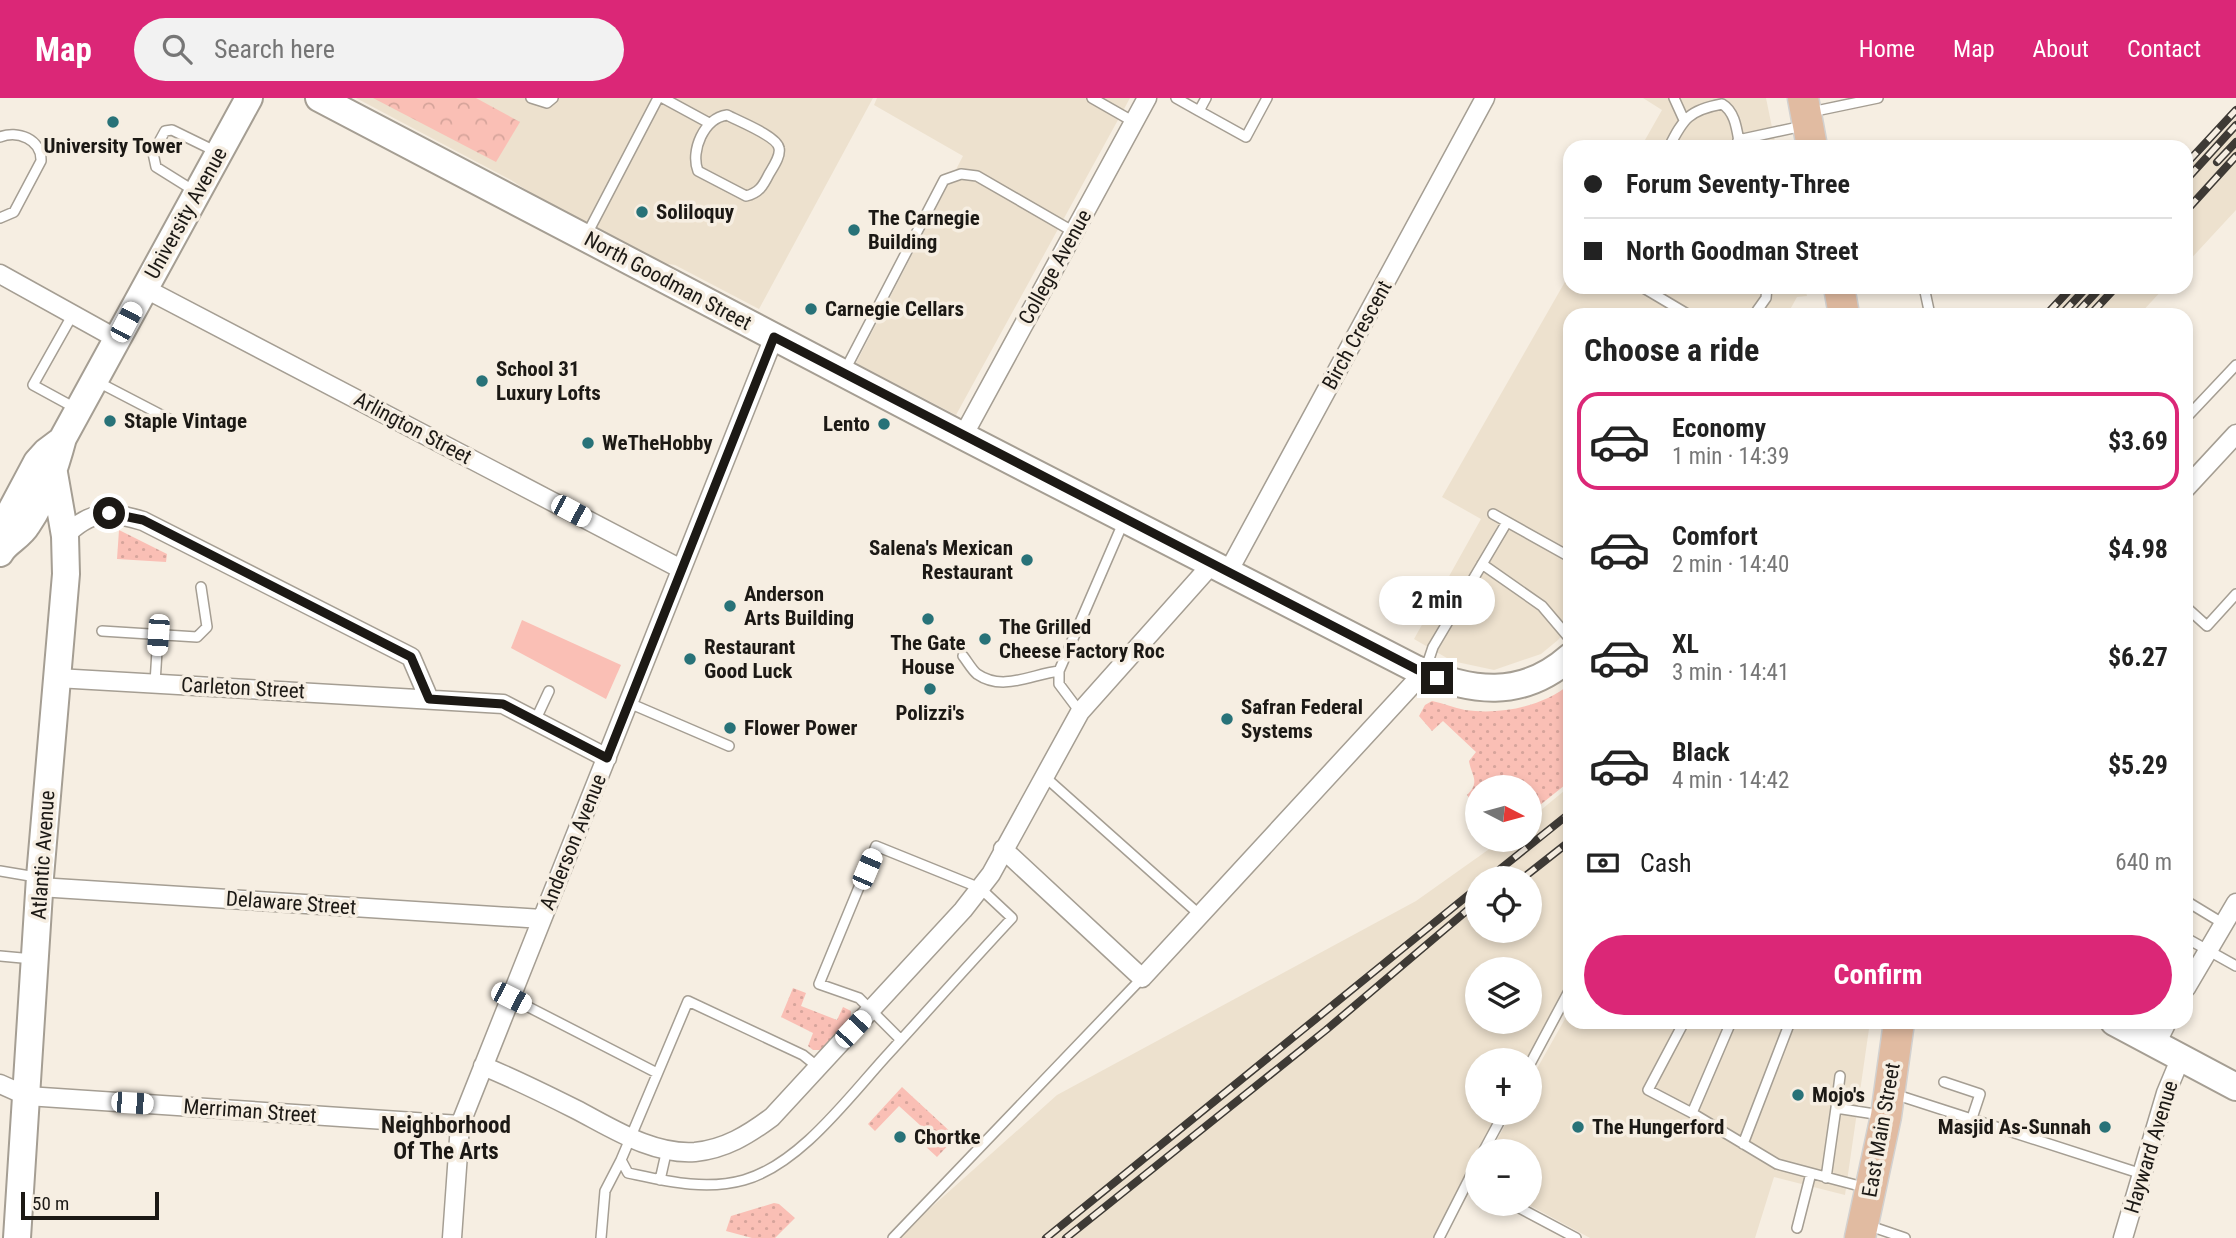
<!DOCTYPE html>
<meta charset="utf-8">
<style>
body{margin:0;font-family:"Roboto Condensed",sans-serif;background:#f2f2f2;color:#222;height:100vh;display:flex;flex-direction:column;font-size:26px;white-space:nowrap}
*{box-sizing:border-box;margin:0}
p{font-size:23px;color:#767676}
.icon{flex:none;width:38px;height:38px;fill:none;stroke:currentColor;stroke-width:2;stroke-linecap:round;stroke-linejoin:round}
.map{position:relative;flex:1;overflow:hidden}
.side{position:absolute;left:1563px;top:210px;width:630px;height:721px;display:flex;flex-direction:column;background:#fff;border-radius:21px;box-shadow:0 4px 10px #0003}
.side>*{flex:none}
.guide{position:absolute;left:1563px;top:42px;width:630px;height:154px;border-radius:21px;box-shadow:0 4px 10px #0003;display:grid;align-content:center;height:154px;padding:0 21px;background:#fff}
.needle{width:46px;rotate:96deg}
.fabs{position:absolute;left:1465px;top:677px;display:grid;gap:14px}
.fabs a{display:grid;place-items:center;width:77px;height:77px;border-radius:50%;background:#fff;box-shadow:0 4px 10px #0003;font-size:35px}
.scale{position:absolute;left:21px;bottom:18px;width:138px;box-sizing:border-box;padding-left:7px;border:4px solid #1c1915;border-top:0;font-size:19px;line-height:24px;white-space:nowrap;color:#1c1915;-webkit-text-stroke:5px #f6eee2;paint-order:stroke}
.end{position:absolute;width:32px;height:32px;margin:-16px;border:9px solid #1c1915;background:#fff;box-shadow:0 0 0 4px #fff}
.from{border-radius:50%}
.bubble{position:absolute;height:49px;border-radius:24px;background:#fff;box-shadow:0 4px 10px #0003;font-size:23px;font-weight:700;line-height:49px;text-align:center}
.car{position:absolute;width:21px;height:42px;margin:-21px -10px;border-radius:9px;box-shadow:0 0 5px 2px #0007;background:linear-gradient(#fff 24%,#345 0 40%,#fff 0 76%,#345 0 86%,#fff 0)}
.guide b{display:flex;align-items:center;gap:24px;height:66px;font-size:26px}
.guide b+b{border-top:2px solid #e0e0e0}
.guide i{width:18px;height:18px;background:#222}
ul{padding:0;list-style:none}
li{display:flex;align-items:center;gap:21px;height:98px;margin:0 14px 10px;padding:0 7px;border:4px solid transparent;border-radius:21px}
li div{flex:1}
li b{display:block;font-size:26px}
li em{font-style:normal;font-weight:700}
li.on{border-color:#db2777}
li>.icon{width:63px;height:63px;stroke-width:1.5}
h2{padding:0 21px;font-size:32px;line-height:84px}
.pay{display:flex;align-items:center;gap:18px;height:77px;padding:0 21px;font-size:26px}
.pay p{margin-inline-start:auto}
.primary-button{display:flex;gap:14px;margin-top:auto;padding:14px 21px}
.primary-button a{flex:1;height:80px;border-radius:42px;background:#db2777;color:#fff;font-size:28px;font-weight:700;line-height:80px;text-align:center}
header{display:flex;align-items:center;gap:42px;box-sizing:border-box;height:98px;padding:0 35px;background:#db2777;color:#fff}
header strong{font-size:33px}
nav{display:flex;gap:38px;margin-inline-start:auto;font-size:24px}
.search{width:490px;height:63px;background:#f2f2f2;display:flex;align-items:center;gap:18px;box-sizing:border-box;padding:0 24px;border-radius:38px;color:#767676;font-size:26px}
.map>svg:first-child{display:block}
</style>
<header>
<strong>Map</strong>
<div class="search"><svg class="icon" aria-label="search" viewBox="0 0 24 24"><circle cx="10" cy="10" r="6"/><path d="M15 15l6 6"/></svg>Search here</div>
<nav><a>Home</a><a>Map</a><a>About</a><a>Contact</a></nav>
</header>
<div class="map">
<svg width="2236" height="1140" viewBox="0 0 2236 1140">
<defs>
<pattern id="grass-dots" width="8" height="8" patternUnits="userSpaceOnUse" patternTransform="scale(1.75)"><rect width="8" height="8" fill="#fabfb5"/><path d="M2 2h.1M6 6h.1" fill="none" stroke="#d6a49b" stroke-width="1.8" stroke-linecap="round"/></pattern>
<pattern id="forest-crowns" width="20" height="18" patternUnits="userSpaceOnUse" patternTransform="scale(1.75)"><rect width="20" height="18" fill="#fabfb5"/><path d="M2 6a3 3 0 1 1 6 0M12 15a3 3 0 1 1 6 0" fill="none" stroke="#d6a49b"/></pattern>
</defs>
<rect width="100%" height="100%" fill="#f6eee2"/>
<!-- built -->
<path fill="#ede1ce" fill-rule="evenodd" d="M356,0H873L759,211L675,167L656,164L570,120L511,82Z
M877,0H1130L956,317L856,265L963,58L874,7Z
M1643,0H1766L1776,49H1641L1662,12Z
M2236,19V112L2186,166V73Z
M1570,175V189H1805L1807,198L1797,199L1787,217H1570V528L1558,542L1541,556L1494,572L1452,563L1414,541L1481,421L1442,399Z
M2078,189H2165L2139,217H2052Z
M1570,688V905L1530,975V962H1477V1015H1507L1484,1053L1477,1054V1066L1439,1140H897L1057,997L1416,803L1502,742H1530V721ZM1477,780H1530V833H1477ZM1477,872H1530V924H1477Z
M1570,912V924H1870L1845,1097L1774,1079L1755,1140H1590L1527,1106H1530V1054H1490L1512,1015H1530V983Z"/>
<!-- grass -->
<path fill="url(#grass-dots)" d="M119,432L167,456L166,464L117,461Z
M1570,586V683L1530,715V690H1477V709L1467,697C1481,684 1471,677 1469,663L1476,654L1443,623L1432,633L1419,618L1425,607L1432,603C1443,605 1454,610 1465,612C1500,617 1542,609 1570,586Z
M793,890L806,895L801,908L837,922L843,909L851,913V921L821,952H813L808,948L813,935L781,919Z
M902,989L956,1039L937,1059L913,1037L921,1028L899,1008L875,1033L868,1026Z
M774,1105L779,1106L795,1120L775,1140H752L726,1133L731,1118Z"/>
<!-- forest -->
<path fill="url(#forest-crowns)" d="M373,0H476L520,24L496,64Z"/>
<!-- garden -->
<path fill="#fabfb5" d="M522,522L621,567L606,601L511,550Z"/>
<g fill="none" stroke-linecap="round" stroke-linejoin="round">
<defs>
<path id="service" d="M531,0L547,5L553,0
M663,0L709,25
M1092,0L1134,24
M1176,0L1199,13L1206,0
M1674,0L1684,22
M1199,13L1246,39L1267,0
M1811,14L1878,0
M727,17C738,23 777,38 779,50C781,58 773,69 769,76C763,88 759,95 746,98L698,73C690,53 704,20 727,17Z
M0,39C17,32 42,41 41,63L14,114L0,120
M1738,42L1803,28
M1669,49C1683,21 1689,12 1722,6C1736,14 1737,34 1740,49
M196,94L156,69L153,55L165,33L172,32L217,54
M586,138L658,0
M1642,189L1689,217
M1924,189L1930,217
M73,216L33,287L77,311
M1754,217L1766,200L1767,189
M844,274L944,82L961,76L977,78L1074,134
M96,283L171,322
M2186,320L2236,267
M1493,416L1570,459
M1482,466L1542,508L1570,541
M2186,509L2207,528L2236,496
M102,533L197,539L207,529L201,489
M963,558C967,563 972,572 977,576C1003,594 1032,576 1059,573
M1425,573L1433,549L1507,424
M155,585L158,537
M629,605L729,648
M1080,614L1059,586V573L1123,425
M535,623L549,593
M1044,678L1200,817
M0,773L36,779
M2186,803L2224,826
M2186,840L2236,868
M0,858L33,861
M511,900L657,975
M1684,924L1648,992L1692,1015
M1731,924L1692,1015L1777,1066L1867,1090
M1530,966L1570,891
M818,969L803,957L688,903L621,1062L628,1075C666,1083 705,1093 744,1082C801,1066 851,996 890,954C931,909 971,864 1012,820L980,790L876,748L819,886L859,900L901,942
M1944,984L1980,996L1972,1020
M1894,996L2142,1076
M1836,1010L1840,978
M1743,1046L1790,924
M1483,1054L1504,1015
M1477,1065L1468,1083L1477,1088
M1826,1080L1836,1010L1881,1017
M660,1082L667,1051
M1512,1106L1576,1140
M1867,1127L1905,1140
M1797,1130L1811,1075
M601,1140L605,1093L621,1062
M893,1140L1142,880
M1439,1140L1468,1083"/>
<path id="minor" d="M0,176L117,241
M144,190L681,471
M963,338L1147,0
M2186,390L2236,336
M65,438C92,411 109,413 143,423L411,559L429,601
M1228,474L1485,0
M57,580L503,606L607,660
M1003,751L1142,880L1424,574
M39,789L542,821
M2186,890L2236,805
M2156,946L2167,924
M483,968C515,981 545,996 575,1011C612,1030 652,1057 695,1054C725,1051 748,1037 772,1019L963,812L991,776L1080,614L1212,466
M0,986L27,998L460,1027
M452,1140L460,1027L774,239
M2123,1140L2166,995L2181,959"/>
<path id="secondary" d="M319,0L963,338L1416,571C1471,594 1521,602 1570,559
M3,449L2,435L6,422L37,364L46,354L62,342
M0,455C6,444 20,439 27,427C45,401 55,370 63,340L249,0
M2114,924L2236,989
M17,1140L40,779L66,476L65,438L54,375"/>
<path id="primary" d="M1803,0L1812,49
M1839,189L1844,217
M1860,1140L1886,1018L1899,924"/>
</defs>
<!-- service casing -->
<use href="#service" stroke="#a59e93" stroke-width="12"/>
<!-- minor casing -->
<use href="#minor" stroke="#a59e93" stroke-width="21"/>
<!-- secondary casing -->
<use href="#secondary" stroke="#a59e93" stroke-width="30"/>
<!-- primary casing -->
<use href="#primary" stroke="#d2d1d0" stroke-width="33"/>
<!-- service -->
<use href="#service" stroke="#fff" stroke-width="9"/>
<!-- minor -->
<use href="#minor" stroke="#fff" stroke-width="18"/>
<!-- secondary -->
<use href="#secondary" stroke="#fff" stroke-width="26"/>
<!-- primary -->
<use href="#primary" stroke="#e1bba1" stroke-width="30"/>
<defs>
<path id="rail" d="M2217,64L2236,44
M2186,66L2236,12
M2186,82L2236,27
M2186,113L2236,58
M2046,217L2072,189
M2061,217L2087,189
M2075,217L2101,189
M2090,217L2116,189
M1489,780L1570,715
M1523,780L1570,743
M1046,1140L1477,790
M1066,1140L1326,932L1477,804"/>
</defs>
<!-- rail casing -->
<use href="#rail" stroke="#3e3a35" stroke-width="8"/>
<!-- rail -->
<use href="#rail" stroke="#f6eee2" stroke-width="5" stroke-dasharray="16" stroke-linecap="butt"/>
</g>
<g fill="none" stroke-linecap="round" stroke-linejoin="round">
<!-- route -->
<path stroke="#1c1915" stroke-width="9" d="M109,415L143,422L411,559L429,601L503,606L607,660L774,239L1416,571L1437,580"/>
</g>
<!-- markers -->
<g fill="#287278" stroke="#f6eee2" stroke-width="2.5">
<circle cx="113" cy="24" r="7"/>
<circle cx="642" cy="114" r="7"/>
<circle cx="854" cy="132" r="7"/>
<circle cx="811" cy="211" r="7"/>
<circle cx="482" cy="283" r="7"/>
<circle cx="110" cy="323" r="7"/>
<circle cx="884" cy="326" r="7"/>
<circle cx="588" cy="345" r="7"/>
<circle cx="1027" cy="462" r="7"/>
<circle cx="730" cy="508" r="7"/>
<circle cx="928" cy="521" r="7"/>
<circle cx="985" cy="541" r="7"/>
<circle cx="690" cy="561" r="7"/>
<circle cx="930" cy="591" r="7"/>
<circle cx="1227" cy="621" r="7"/>
<circle cx="730" cy="630" r="7"/>
<circle cx="1798" cy="997" r="7"/>
<circle cx="1578" cy="1029" r="7"/>
<circle cx="2105" cy="1029" r="7"/>
<circle cx="900" cy="1039" r="7"/>
</g>
<g text-anchor="middle" dominant-baseline="central" stroke-width="7" stroke-linejoin="round" paint-order="stroke">
<!-- poi labels -->
<g font-size="21" font-weight="bold" fill="#1c1915" stroke="#f6eee2" text-anchor="start">
<text x="113" y="48" text-anchor="middle">University Tower</text>
<text x="656" y="114">Soliloquy</text>
<text x="868" y="120">The Carnegie<tspan x="868" dy="24">Building</tspan></text>
<text x="825" y="211">Carnegie Cellars</text>
<text x="496" y="271">School 31<tspan x="496" dy="24">Luxury Lofts</tspan></text>
<text x="124" y="323">Staple Vintage</text>
<text x="870" y="326" text-anchor="end">Lento</text>
<text x="602" y="345">WeTheHobby</text>
<text x="1013" y="450" text-anchor="end">Salena's Mexican<tspan x="1013" dy="24">Restaurant</tspan></text>
<text x="744" y="496">Anderson<tspan x="744" dy="24">Arts Building</tspan></text>
<text x="999" y="529">The Grilled<tspan x="999" dy="24">Cheese Factory Roc</tspan></text>
<text x="928" y="545" text-anchor="middle">The Gate<tspan x="928" dy="24">House</tspan></text>
<text x="704" y="549">Restaurant<tspan x="704" dy="24">Good Luck</tspan></text>
<text x="1241" y="609">Safran Federal<tspan x="1241" dy="24">Systems</tspan></text>
<text x="930" y="615" text-anchor="middle">Polizzi's</text>
<text x="744" y="630">Flower Power</text>
<text x="1812" y="997">Mojo's</text>
<text x="1592" y="1029">The Hungerford</text>
<text x="2091" y="1029" text-anchor="end">Masjid As-Sunnah</text>
<text x="914" y="1039">Chortke</text>
</g>
<!-- street labels -->
<g font-size="21" fill="#1c1915" stroke="#f6eee2">
<text transform="translate(186 115) rotate(-61)">University Avenue</text>
<text transform="translate(1055 169) rotate(-61)">College Avenue</text>
<text transform="translate(668 183) rotate(28)">North Goodman Street</text>
<text transform="translate(1357 237) rotate(-61)">Birch Crescent</text>
<text transform="translate(413 330) rotate(28)">Arlington Street</text>
<text transform="translate(243 590) rotate(3)">Carleton Street</text>
<text transform="translate(573 744) rotate(-68)">Anderson Avenue</text>
<text transform="translate(43 757) rotate(-86)">Atlantic Avenue</text>
<text transform="translate(291 805) rotate(4)">Delaware Street</text>
<text transform="translate(250 1013) rotate(4)">Merriman Street</text>
<text transform="translate(1881 1032) rotate(-80)">East Main Street</text>
<text transform="translate(2151 1049) rotate(-73)">Hayward Avenue</text>
</g>
<!-- neighbourhood labels -->
<g font-size="23" font-weight="bold" fill="#1c1915" stroke="#f6eee2">
<text x="446" y="1027">Neighborhood<tspan x="446" dy="26">Of The Arts</tspan></text>
</g>
</g>
</svg>
<div class="fabs">
<a><svg class="needle" viewBox="-14 -14 28 28"><path d="M0-13l5 13h-10z" fill="#e53935"/><path d="M0 13l5-13h-10z" fill="#767676"/></svg></a>
<a><svg class="icon" aria-label="locate" viewBox="0 0 24 24"><circle cx="12" cy="12" r="6"/><path d="M12 2v4M12 18v4M2 12h4M18 12h4"/></svg></a>
<a><svg class="icon" aria-label="layers" viewBox="0 0 24 24"><path d="M12 4l9 5-9 5-9-5zM3 14l9 5 9-5"/></svg></a>
<a>+</a>
<a>−</a>
</div>
<div class="scale">50 m</div>
<i class="end from" style="left:109px;top:415px"></i>
<i class="end" style="left:1437px;top:580px"></i>
<div class="bubble" style="left:1379px;top:478px;width:116px">2 min</div>
<i class="car" style="left:126px;top:224px;rotate:28deg"></i>
<i class="car" style="left:571px;top:413px;rotate:118deg"></i>
<i class="car" style="left:158px;top:537px;rotate:184deg"></i>
<i class="car" style="left:867px;top:771px;rotate:23deg"></i>
<i class="car" style="left:511px;top:900px;rotate:117deg"></i>
<i class="car" style="left:853px;top:931px;rotate:43deg"></i>
<i class="car" style="left:132px;top:1005px;rotate:94deg"></i>
<div class="guide">
<b><i class="from"></i>Forum Seventy-Three</b>
<b><i></i>North Goodman Street</b>
</div>
<section class="side">
<h2>Choose a ride</h2>
<ul>
<li class="on"><svg class="icon" aria-label="car" viewBox="0 0 24 24"><path d="M5 17H2v-5l4-1 3-4h7l3 4 3 1v5h-3M9 17h6M6 11h13"/><circle cx="7" cy="17" r="2"/><circle cx="17" cy="17" r="2"/></svg><div><b>Economy</b><p>1 min · 14:39</p></div><em>$3.69</em></li>
<li><svg class="icon" aria-label="car" viewBox="0 0 24 24"><path d="M5 17H2v-5l4-1 3-4h7l3 4 3 1v5h-3M9 17h6M6 11h13"/><circle cx="7" cy="17" r="2"/><circle cx="17" cy="17" r="2"/></svg><div><b>Comfort</b><p>2 min · 14:40</p></div><em>$4.98</em></li>
<li><svg class="icon" aria-label="car" viewBox="0 0 24 24"><path d="M5 17H2v-5l4-1 3-4h7l3 4 3 1v5h-3M9 17h6M6 11h13"/><circle cx="7" cy="17" r="2"/><circle cx="17" cy="17" r="2"/></svg><div><b>XL</b><p>3 min · 14:41</p></div><em>$6.27</em></li>
<li><svg class="icon" aria-label="car" viewBox="0 0 24 24"><path d="M5 17H2v-5l4-1 3-4h7l3 4 3 1v5h-3M9 17h6M6 11h13"/><circle cx="7" cy="17" r="2"/><circle cx="17" cy="17" r="2"/></svg><div><b>Black</b><p>4 min · 14:42</p></div><em>$5.29</em></li>
</ul>
<div class="pay"><svg class="icon" aria-label="cash" viewBox="0 0 24 24"><path d="M3 7h18v10H3z"/><circle cx="12" cy="12" r="2"/></svg>Cash<p>640 m</p></div>
<div class="primary-button"><a>Confirm</a></div>
</section>
</div>
